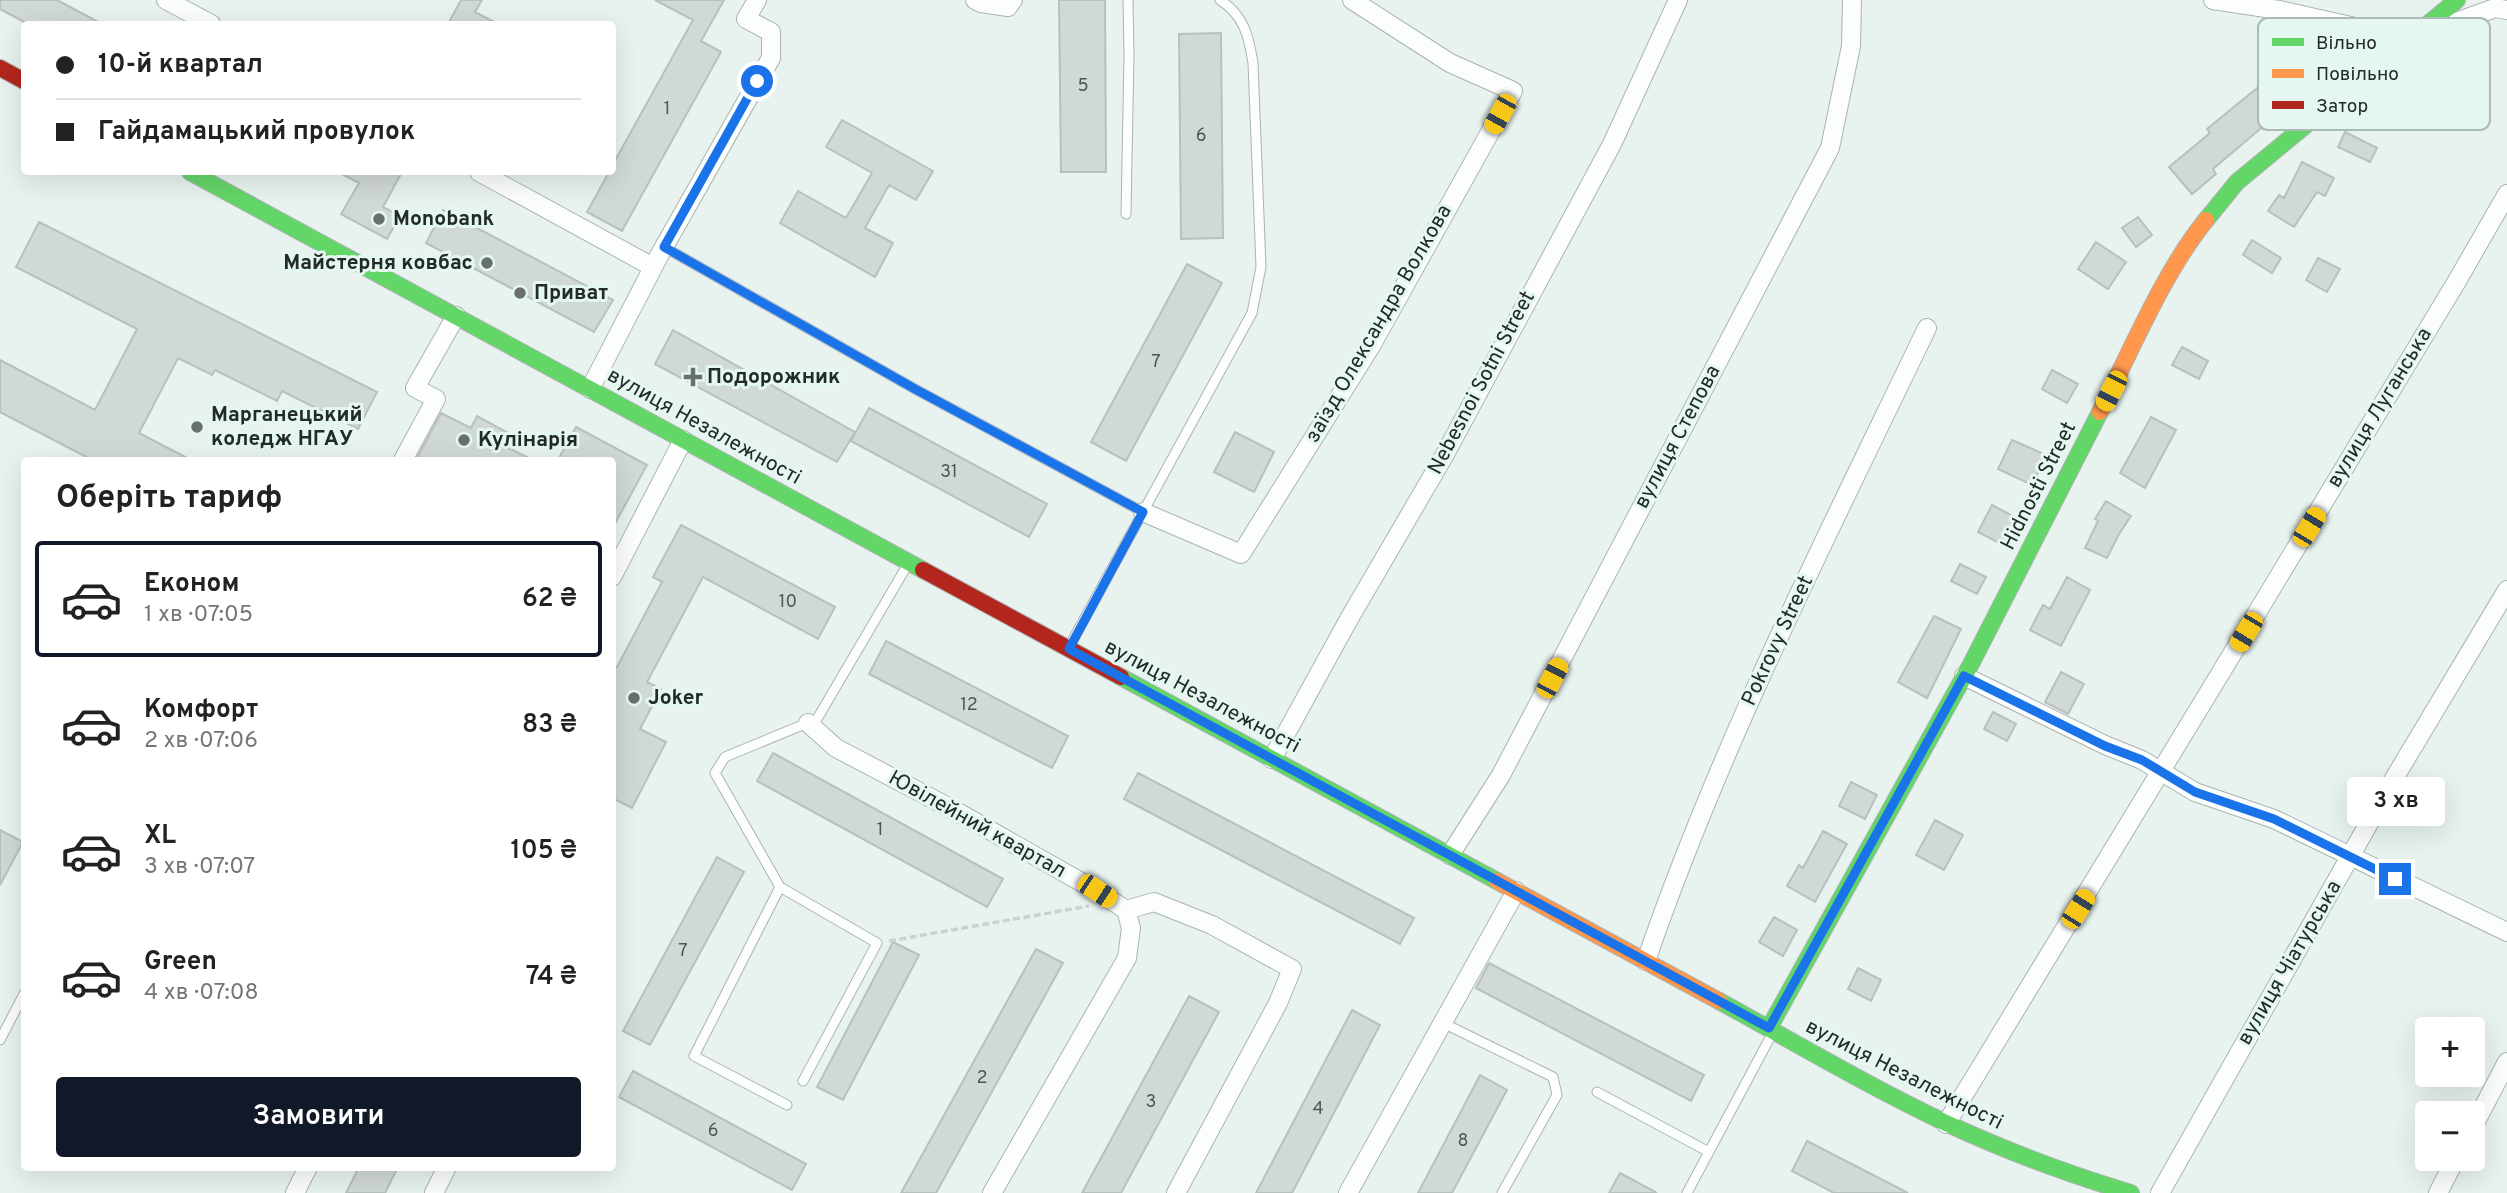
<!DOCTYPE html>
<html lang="uk">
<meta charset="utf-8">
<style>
body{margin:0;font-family:Overpass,sans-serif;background:#f2f2f2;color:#222;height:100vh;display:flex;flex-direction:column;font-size:26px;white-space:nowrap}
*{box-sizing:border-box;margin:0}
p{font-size:23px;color:#767676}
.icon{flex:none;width:38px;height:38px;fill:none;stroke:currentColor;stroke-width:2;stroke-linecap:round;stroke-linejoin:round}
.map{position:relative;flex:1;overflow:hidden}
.side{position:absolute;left:21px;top:457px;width:595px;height:714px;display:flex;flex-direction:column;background:#fff;border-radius:7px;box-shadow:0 7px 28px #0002}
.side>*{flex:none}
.hud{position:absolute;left:21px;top:21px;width:595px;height:154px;border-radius:7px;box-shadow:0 7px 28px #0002;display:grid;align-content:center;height:154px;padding:0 35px;background:#fff}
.controls{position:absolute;left:2415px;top:1017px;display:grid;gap:14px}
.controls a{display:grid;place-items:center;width:70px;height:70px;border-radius:7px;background:#fff;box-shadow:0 7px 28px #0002;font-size:35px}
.end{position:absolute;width:32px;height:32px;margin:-16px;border:9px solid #1a73e8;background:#fff;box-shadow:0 0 0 4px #fff}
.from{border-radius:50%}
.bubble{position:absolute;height:49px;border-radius:7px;background:#fff;box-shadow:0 7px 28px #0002;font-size:23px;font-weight:600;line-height:49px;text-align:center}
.car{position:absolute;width:21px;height:42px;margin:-21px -10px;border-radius:9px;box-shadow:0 0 5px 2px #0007;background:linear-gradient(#f5c518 24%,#345 0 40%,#f5c518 0 76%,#345 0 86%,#f5c518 0)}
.hud b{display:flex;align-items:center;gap:24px;height:66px;font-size:26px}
.hud b+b{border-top:2px solid #e0e0e0}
.hud i{width:18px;height:18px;background:#222}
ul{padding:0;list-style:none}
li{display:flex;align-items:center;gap:21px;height:116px;margin:0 14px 10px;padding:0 21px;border:4px solid transparent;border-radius:7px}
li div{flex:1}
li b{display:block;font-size:26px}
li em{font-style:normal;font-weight:600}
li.selected{border-color:#111827}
li>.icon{width:63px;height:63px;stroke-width:1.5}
h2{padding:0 35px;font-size:32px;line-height:84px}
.button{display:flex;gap:14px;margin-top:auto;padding:14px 35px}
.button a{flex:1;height:80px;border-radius:7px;background:#111827;color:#fff;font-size:28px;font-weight:600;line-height:80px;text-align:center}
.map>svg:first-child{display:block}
</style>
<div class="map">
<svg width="2507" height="1193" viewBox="0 0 2507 1193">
<rect width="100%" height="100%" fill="#e8f3ef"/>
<!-- building -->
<path fill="#d1d9d6" stroke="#b8c0bd" stroke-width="2" d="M0,0H57L102,24H28L0,9Z
M461,0H482L475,12L498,24H448Z
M655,0H724L701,41L721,52L622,231L587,212L609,172H612V166L693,20Z
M1059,0H1105L1106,172H1061Z
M1221,33L1223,238L1181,239L1179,34Z
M2272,76L2293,101L2213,169L2216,174L2192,194L2169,167L2210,133L2207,129Z
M842,120L933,171L916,200L889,185L865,228L893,243L875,277L780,223L798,191L846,218L872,173L826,147Z
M2345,132L2377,148L2370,162L2338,147Z
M2302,162L2334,178L2325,196L2317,192L2294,227L2268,211L2279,195L2284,198Z
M338,172H402L383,207L400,216L387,239L341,214L359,183Z
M443,210L613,300L594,332L426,243Z
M2138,217L2152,235L2136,247L2122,228Z
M39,222L377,392L358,429L282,391L277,401L215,370L212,375L178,358L139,433L191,460H92L0,412V360L95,410L137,329L16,267Z
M2252,240L2281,258L2272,273L2243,255Z
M2096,242L2126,262L2108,289L2078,269Z
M2318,258L2340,269L2327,292L2306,280Z
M1187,264L1222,283L1126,461L1091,442Z
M673,330L855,432L837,462L655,364Z
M2182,347L2208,361L2199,379L2172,365Z
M2052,370L2078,384L2067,403L2042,389Z
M869,408L1047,504L1029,537L851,441Z
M441,413L471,428L477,416L510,434L504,446L533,460H416Z
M2151,417L2176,430L2145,488L2120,473Z
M576,427L647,465L612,529V460H558Z
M1235,432L1274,452L1254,492L1214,472Z
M2012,440L2046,455L2032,485L1998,469Z
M2106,501L2131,516L2119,534L2107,558L2085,548L2098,521L2095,519Z
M1992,505L2020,520L2005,546L1978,532Z
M681,525L835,607L818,639L703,577L647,682L661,689L640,729L666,742L632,808L612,798V665L617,667L662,582L653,577Z
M1960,564L1986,577L1977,594L1951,581Z
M2067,577L2090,590L2061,646L2030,630L2043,605L2050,609Z
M1934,616L1961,629L1927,698L1898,682Z
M886,641L1068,736L1052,768L869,674Z
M2061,672L2084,684L2068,714L2045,702Z
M1993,712L2016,724L2007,741L1984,729Z
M773,753L1003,879L987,907L757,781Z
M1138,773L1414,918L1400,944L1124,799Z
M1851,782L1877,795L1865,819L1839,806Z
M1935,820L1963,835L1944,870L1916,855Z
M0,830L23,842L0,885Z
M1823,831L1847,844L1815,902L1787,886L1799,865L1803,868Z
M717,857L744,872L650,1045L623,1031Z
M1774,917L1797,930L1783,956L1759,942Z
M893,942L919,955L843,1100L817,1087Z
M1036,949L1063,963L936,1193H901Z
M1489,963L1704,1075L1691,1101L1476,988Z
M1858,968L1881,980L1871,1001L1848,989Z
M1189,996L1219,1012L1121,1193H1082Z
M1352,1010L1380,1025L1292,1193H1256Z
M633,1071L806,1164L792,1190L619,1097Z
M1480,1075L1507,1090L1452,1193H1418Z
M1807,1141L1908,1193H1834L1792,1171Z
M359,1167H398L385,1193H346Z
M1620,1173L1657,1193H1609Z"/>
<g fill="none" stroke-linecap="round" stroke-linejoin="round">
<defs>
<path id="lane" d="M1126,214L1129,55L1128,0
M664,247L915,389L1143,512
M1069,647L1252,313L1261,267L1253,63C1249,37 1244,15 1220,0
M780,887L694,1056L787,1105
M1443,1023L1553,1077L1557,1095L1502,1193
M0,1040L24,994
M803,1081L877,943L780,887L715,773L725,757L817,719L908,564
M1597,1092L1709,1152
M1687,1193L1773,1032"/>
<path id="street" d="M166,0L211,24
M975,0L981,3L1008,7L1013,0
M2213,0L2279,10L2409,39L2495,8L2507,10
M479,172L653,267
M590,389L660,254L771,58V32L746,19L757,0
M403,460L436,399L415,388L456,316
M1143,512L1241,554L1371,346L1513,91L1450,63L1352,0
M612,577L683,440
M1964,676L2105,745L2142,760L2195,792L2274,819L2507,932
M808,723L836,748L954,810L1097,891L1126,910L1131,928L1127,958L992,1193
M1272,759L1349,619L1444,456L1612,144L1678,0
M1450,855L1501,775L1830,148L1851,46L1852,0
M1126,910L1154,902L1212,925L1292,969L1278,1003L1176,1193
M1646,961C1721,743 1827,536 1927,328
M1946,1124L2220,674L2457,281L2507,194
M2473,1127L2507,1062
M295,1193L308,1167
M434,1193L447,1167
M1348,1193L1516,891
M2160,1193L2395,777L2507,590
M2438,1193L2456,1158"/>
<path id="fast" d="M190,172L923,570
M2206,220L2237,182L2457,0
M1121,677L1497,881
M1719,1001C1794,1042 1868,1086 1946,1123C2006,1151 2068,1174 2131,1193
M1769,1028L1971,664L2100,412"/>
<path id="slow" d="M2100,412C2131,351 2163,273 2206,220
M1497,881L1719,1001"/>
<path id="jam" d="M0,68L24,81
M923,570L1121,677"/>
</defs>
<!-- lane casing -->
<use href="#lane" stroke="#abb3b0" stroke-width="11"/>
<!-- street casing -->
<use href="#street" stroke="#abb3b0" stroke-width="20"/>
<!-- fast casing -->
<use href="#fast" stroke="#abb3b0" stroke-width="18"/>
<!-- slow casing -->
<use href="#slow" stroke="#abb3b0" stroke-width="18"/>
<!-- jam casing -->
<use href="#jam" stroke="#abb3b0" stroke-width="18"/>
<!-- path -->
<path stroke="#ccd0ce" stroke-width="3.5" stroke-dasharray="7 3.5" stroke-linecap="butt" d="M889,941L1089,906"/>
<!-- lane -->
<use href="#lane" stroke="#fcfdfd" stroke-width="9"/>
<!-- street -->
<use href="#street" stroke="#fcfdfd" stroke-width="18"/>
<!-- fast -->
<use href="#fast" stroke="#63d668" stroke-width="16"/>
<!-- slow -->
<use href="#slow" stroke="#ff974d" stroke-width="16"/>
<!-- jam -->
<use href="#jam" stroke="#b3261e" stroke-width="16"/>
</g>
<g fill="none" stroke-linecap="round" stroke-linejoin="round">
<!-- route -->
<path stroke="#1a73e8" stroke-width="9" d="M757,81L664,247L915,389L1143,512L1069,649L1769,1028L1964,676L2105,746L2142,760L2195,792L2274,819L2395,879"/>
</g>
<!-- markers -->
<g fill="#68706d" stroke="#e4f7f0" stroke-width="2.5">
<circle cx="379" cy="219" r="7"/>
<circle cx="487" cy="263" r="7"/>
<circle cx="520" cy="293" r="7"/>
<path d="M689.5 366.5h7v7h7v7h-7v7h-7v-7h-7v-7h7z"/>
<circle cx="197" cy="427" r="7"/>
<circle cx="464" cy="440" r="7"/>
<circle cx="634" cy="698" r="7"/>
</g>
<g text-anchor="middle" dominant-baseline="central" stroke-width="6" stroke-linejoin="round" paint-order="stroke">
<!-- number labels -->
<g font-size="18" fill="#4e5653">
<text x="1083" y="86">5</text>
<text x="667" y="109">1</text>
<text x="1201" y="136">6</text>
<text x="1156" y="362">7</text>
<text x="949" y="472">31</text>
<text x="788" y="602">10</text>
<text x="969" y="705">12</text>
<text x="880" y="830">1</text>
<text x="683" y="951">7</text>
<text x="982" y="1078">2</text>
<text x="1151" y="1102">3</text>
<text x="1318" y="1109">4</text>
<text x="713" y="1131">6</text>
<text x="1463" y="1141">8</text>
</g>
<!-- poi labels -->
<g font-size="21" font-weight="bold" fill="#232a27" stroke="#e4f7f0" text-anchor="start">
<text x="393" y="219">Monobank</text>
<text x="473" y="263" text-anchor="end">Майстерня ковбас</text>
<text x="534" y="293">Приват</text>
<text x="707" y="377">Подорожник</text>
<text x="211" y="415">Марганецький<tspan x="211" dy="24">коледж НГАУ</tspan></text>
<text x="478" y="440">Кулінарія</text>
<text x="648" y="698">Joker</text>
</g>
<!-- street labels -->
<g font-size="21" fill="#232a27" stroke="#e4f7f0">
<text transform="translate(1379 324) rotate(-60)">заїзд Олександра Волкова</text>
<text transform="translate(1482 383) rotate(-62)">Nebesnoi Sotni Street</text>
<text transform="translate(2380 408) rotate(-59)">вулиця Луганська</text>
<text transform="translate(704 427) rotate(29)">вулиця Незалежності</text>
<text transform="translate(1678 437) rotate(-62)">вулиця Степова</text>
<text transform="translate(2039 486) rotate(-63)">Hidnosti Street</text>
<text transform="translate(1778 641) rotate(-65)">Pokrovy Street</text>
<text transform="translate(1202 697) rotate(28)">вулиця Незалежності</text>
<text transform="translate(977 825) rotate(29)">Ювілейний квартал</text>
<text transform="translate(2290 963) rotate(-60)">вулиця Чіатурська</text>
<text transform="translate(1904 1075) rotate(27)">вулиця Незалежності</text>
</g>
</g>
<!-- legend -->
<rect x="2258" y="18" width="232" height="112" rx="10" fill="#e4f7f0" stroke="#aabab4" stroke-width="2"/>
<rect x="2272" y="38" width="32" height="8" fill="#63d668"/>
<rect x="2272" y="69" width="32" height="9" fill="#ff974d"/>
<rect x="2272" y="101" width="32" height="8" fill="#b3261e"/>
<g font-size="19" fill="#232a27">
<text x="2316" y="49">Вільно</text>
<text x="2316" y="80">Повільно</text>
<text x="2316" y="112">Затор</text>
</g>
</svg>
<div class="controls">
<a>+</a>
<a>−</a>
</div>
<i class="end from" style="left:757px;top:81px"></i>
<i class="end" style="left:2395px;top:879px"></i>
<div class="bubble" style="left:2347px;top:777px;width:98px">3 хв</div>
<i class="car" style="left:1500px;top:114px;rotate:209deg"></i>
<i class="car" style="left:2111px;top:391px;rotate:207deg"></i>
<i class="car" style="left:2309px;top:527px;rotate:31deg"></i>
<i class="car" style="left:2246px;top:632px;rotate:211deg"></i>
<i class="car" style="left:1552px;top:678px;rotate:28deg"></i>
<i class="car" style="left:1097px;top:891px;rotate:123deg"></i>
<i class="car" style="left:2078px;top:909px;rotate:32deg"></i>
<div class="hud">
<b><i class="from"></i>10-й квартал</b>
<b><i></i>Гайдамацький провулок</b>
</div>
<section class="side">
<h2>Оберіть тариф</h2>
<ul>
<li class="selected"><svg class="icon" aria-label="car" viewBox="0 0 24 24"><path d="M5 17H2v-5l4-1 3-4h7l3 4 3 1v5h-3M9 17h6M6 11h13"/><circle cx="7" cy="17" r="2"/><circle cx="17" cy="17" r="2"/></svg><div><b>Економ</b><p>1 хв · 07:05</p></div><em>62 ₴</em></li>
<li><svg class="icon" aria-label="car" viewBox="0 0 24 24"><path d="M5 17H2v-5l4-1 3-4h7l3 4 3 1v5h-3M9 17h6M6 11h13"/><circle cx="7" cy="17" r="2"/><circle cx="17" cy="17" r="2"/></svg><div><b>Комфорт</b><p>2 хв · 07:06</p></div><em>83 ₴</em></li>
<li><svg class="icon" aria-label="car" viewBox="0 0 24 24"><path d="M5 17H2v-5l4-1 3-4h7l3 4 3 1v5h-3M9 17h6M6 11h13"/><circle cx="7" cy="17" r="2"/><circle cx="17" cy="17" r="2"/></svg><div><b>XL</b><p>3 хв · 07:07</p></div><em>105 ₴</em></li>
<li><svg class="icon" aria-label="car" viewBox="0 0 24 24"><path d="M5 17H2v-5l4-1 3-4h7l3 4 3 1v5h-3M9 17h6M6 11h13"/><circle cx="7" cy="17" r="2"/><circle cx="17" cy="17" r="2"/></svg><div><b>Green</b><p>4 хв · 07:08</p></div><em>74 ₴</em></li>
</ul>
<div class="button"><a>Замовити</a></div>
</section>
</div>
